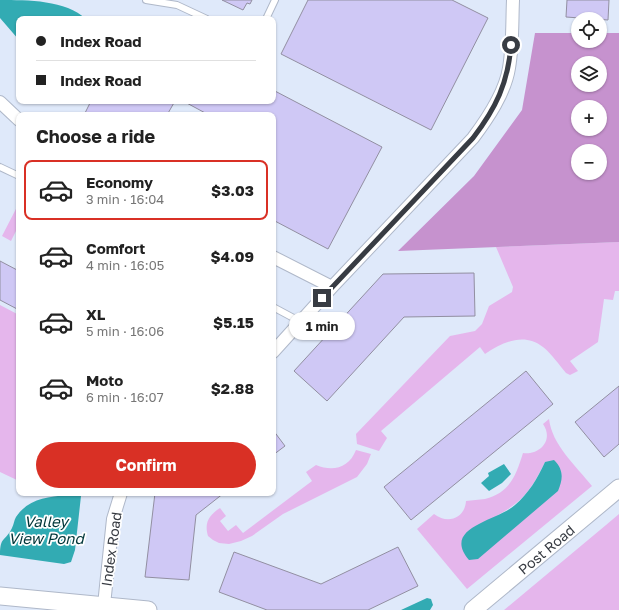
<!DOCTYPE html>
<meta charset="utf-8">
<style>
body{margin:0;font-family:"Golos Text",sans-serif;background:#f6f6f6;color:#222;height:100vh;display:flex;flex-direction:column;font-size:15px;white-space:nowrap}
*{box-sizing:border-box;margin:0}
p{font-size:13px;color:#767676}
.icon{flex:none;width:22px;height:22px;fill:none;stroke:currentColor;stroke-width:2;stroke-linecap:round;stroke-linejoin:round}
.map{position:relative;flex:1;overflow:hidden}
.side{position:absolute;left:16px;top:112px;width:260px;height:384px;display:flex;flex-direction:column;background:#fff;border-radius:8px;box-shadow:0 1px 3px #0004}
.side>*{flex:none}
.guide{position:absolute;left:16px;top:16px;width:260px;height:88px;border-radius:8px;box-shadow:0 1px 3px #0004;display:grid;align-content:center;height:88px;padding:0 20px;background:#fff}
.fabs{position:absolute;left:571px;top:12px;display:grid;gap:8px}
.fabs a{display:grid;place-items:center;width:36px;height:36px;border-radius:50%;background:#fff;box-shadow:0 1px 3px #0004;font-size:20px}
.end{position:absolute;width:18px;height:18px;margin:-9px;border:5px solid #383c43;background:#fff;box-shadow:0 0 0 2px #fff}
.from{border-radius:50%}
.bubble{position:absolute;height:28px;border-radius:14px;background:#fff;box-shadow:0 1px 3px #0004;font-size:13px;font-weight:700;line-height:28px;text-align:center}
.guide b{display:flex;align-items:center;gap:14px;height:38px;font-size:15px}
.guide b+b{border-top:1px solid #e0e0e0}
.guide i{width:10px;height:10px;background:#222}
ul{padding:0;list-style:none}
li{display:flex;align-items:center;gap:12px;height:60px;margin:0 8px 6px;padding:0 12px;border:2px solid transparent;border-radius:8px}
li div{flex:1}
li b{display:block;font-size:15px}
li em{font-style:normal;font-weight:700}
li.selected{border-color:#d93025}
li>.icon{width:36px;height:36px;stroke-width:1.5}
h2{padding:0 20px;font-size:18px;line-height:48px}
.cta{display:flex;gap:8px;margin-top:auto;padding:8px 20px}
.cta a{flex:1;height:46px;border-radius:24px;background:#d93025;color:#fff;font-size:16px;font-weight:700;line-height:46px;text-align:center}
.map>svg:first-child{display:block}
</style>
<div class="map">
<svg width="619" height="610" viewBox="0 0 619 610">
<rect width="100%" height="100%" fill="#dfe9fa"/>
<!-- green -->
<path fill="#e5b6ec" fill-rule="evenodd" d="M19,203V225L11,241L2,236Z
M619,242V291H615L613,300L604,299L598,342L570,361L578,371L570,375L566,373C559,365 552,354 543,347C524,332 503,342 485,354L480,347L381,431L387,438L379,451L357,444L356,434L450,336L475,331L482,324L489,306L512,292L513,287L496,247Z
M0,305L19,315V481L0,472Z
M549,419C552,445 576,466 592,486L467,589L417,529L434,514C448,525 465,518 466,501C472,500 479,500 485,499C510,493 516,475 523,453C540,455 554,440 543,424ZM545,462L558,491L496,516C524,501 531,490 545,462Z
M356,450L371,454L367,464L357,477L283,514L252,536L241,541L229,544L219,543L213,540L208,536C204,523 209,515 220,508L226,516L220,521L228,531L236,525L243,533L312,481L306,472L316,465C333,472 349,468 356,450Z
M619,514V610H504L606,525Z"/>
<!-- forest -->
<path fill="#c692ce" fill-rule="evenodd" d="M535,33H578V41H600V33H619V242L398,251L474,176L522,110ZM578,63H600V85H578ZM578,107H600V129H578ZM578,151H600V173H578Z"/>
<!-- water -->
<path fill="#32abb3" d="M0,0C28,0 66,0 86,19H19V40L0,18Z
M554,460C564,470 563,479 558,491L478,559L469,560C441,527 498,521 515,505C529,493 537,479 545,462Z
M504,464L511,474L502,483L489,491L481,483L489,476L488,473Z
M66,495L81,496L75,550L71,562L64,564L0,555C0,536 5,542 12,528C14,524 14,520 16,517C28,499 47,497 66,495Z
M427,598L431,599L433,605L430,610H401Z"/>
<!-- building -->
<path fill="#cfc8f5" stroke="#928fa1" d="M222,0H252L250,4L247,3L243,10Z
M308,0H452L488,18L431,130L281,54Z
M567,0H609L608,20L566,17Z
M273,90L382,147L328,249L273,220V115H209L183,101H273Z
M91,101H175L167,115H84Z
M0,261L19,271V310L0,300Z
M474,273L475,316L404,317L327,401L294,371L383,274Z
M526,371L553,404L411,520L384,487Z
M619,386V444L604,457L575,422Z
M273,430L285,446L273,455Z
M155,493H224L196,515L189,580L145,577Z
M398,547L418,586L368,610H267L219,592L234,552L321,584Z"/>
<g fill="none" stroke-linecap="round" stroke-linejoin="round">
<defs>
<path id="lane" d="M146,0L177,5L207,19
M266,19L275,0
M0,167L19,176
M273,307L301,322"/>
<path id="street" d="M0,102L19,120
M273,257L332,287
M273,352L332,287L473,138C488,118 505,93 509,68C513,45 512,22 513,0
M104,605L113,519L121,493"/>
<g id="secondary">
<path d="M0,596L148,610"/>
<path id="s1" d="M473,610L619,488"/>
</g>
</defs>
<!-- lane casing -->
<use href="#lane" stroke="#afb8c9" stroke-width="8"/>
<!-- street casing -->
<use href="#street" stroke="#afb8c9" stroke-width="14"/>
<!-- secondary casing -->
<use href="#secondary" stroke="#afb8c9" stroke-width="19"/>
<!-- lane -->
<use href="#lane" stroke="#fff" stroke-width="6"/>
<!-- street -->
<use href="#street" stroke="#fff" stroke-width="12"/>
<!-- secondary -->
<use href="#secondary" stroke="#fff" stroke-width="17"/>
</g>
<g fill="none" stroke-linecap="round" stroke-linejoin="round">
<!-- route -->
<path stroke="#383c43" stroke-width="5" d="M322,298L473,138C496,108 508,83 511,45"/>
</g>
<g text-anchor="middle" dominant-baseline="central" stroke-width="3.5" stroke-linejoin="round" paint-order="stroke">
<!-- street labels -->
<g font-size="14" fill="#383c43" stroke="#fff">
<text transform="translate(111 549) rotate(-82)">Index Road</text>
<text stroke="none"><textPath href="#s1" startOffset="95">Post Road</textPath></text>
</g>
<!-- water labels -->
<g font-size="15" font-style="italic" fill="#003639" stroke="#fff">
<text x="46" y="521">Valley<tspan x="46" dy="17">View Pond</tspan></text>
</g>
</g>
</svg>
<div class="fabs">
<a><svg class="icon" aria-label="locate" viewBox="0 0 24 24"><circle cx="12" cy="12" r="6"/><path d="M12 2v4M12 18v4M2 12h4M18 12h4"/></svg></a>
<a><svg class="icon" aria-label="layers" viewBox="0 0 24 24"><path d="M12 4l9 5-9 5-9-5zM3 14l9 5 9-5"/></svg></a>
<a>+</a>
<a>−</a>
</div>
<i class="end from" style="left:511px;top:45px"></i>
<i class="end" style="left:322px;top:298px"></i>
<div class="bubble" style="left:289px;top:312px;width:66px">1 min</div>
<div class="guide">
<b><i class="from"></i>Index Road</b>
<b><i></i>Index Road</b>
</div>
<section class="side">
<h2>Choose a ride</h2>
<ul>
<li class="selected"><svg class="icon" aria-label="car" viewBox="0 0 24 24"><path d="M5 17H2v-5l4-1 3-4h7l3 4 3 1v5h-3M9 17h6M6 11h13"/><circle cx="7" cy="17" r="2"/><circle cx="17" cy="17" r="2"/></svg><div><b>Economy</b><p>3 min · 16:04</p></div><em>$3.03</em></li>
<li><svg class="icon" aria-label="car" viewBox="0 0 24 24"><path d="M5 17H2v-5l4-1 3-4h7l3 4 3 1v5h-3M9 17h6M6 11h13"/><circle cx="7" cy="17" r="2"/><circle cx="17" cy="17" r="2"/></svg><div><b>Comfort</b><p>4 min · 16:05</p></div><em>$4.09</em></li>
<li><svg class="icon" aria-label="car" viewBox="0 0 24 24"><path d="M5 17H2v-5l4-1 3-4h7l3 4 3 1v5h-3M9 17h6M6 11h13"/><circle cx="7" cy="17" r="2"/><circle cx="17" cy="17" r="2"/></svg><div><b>XL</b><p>5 min · 16:06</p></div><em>$5.15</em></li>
<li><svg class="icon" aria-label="car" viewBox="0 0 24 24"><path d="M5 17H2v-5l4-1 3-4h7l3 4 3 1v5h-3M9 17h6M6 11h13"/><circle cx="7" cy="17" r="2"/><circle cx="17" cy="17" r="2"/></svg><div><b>Moto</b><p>6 min · 16:07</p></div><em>$2.88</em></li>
</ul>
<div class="cta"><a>Confirm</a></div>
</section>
</div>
